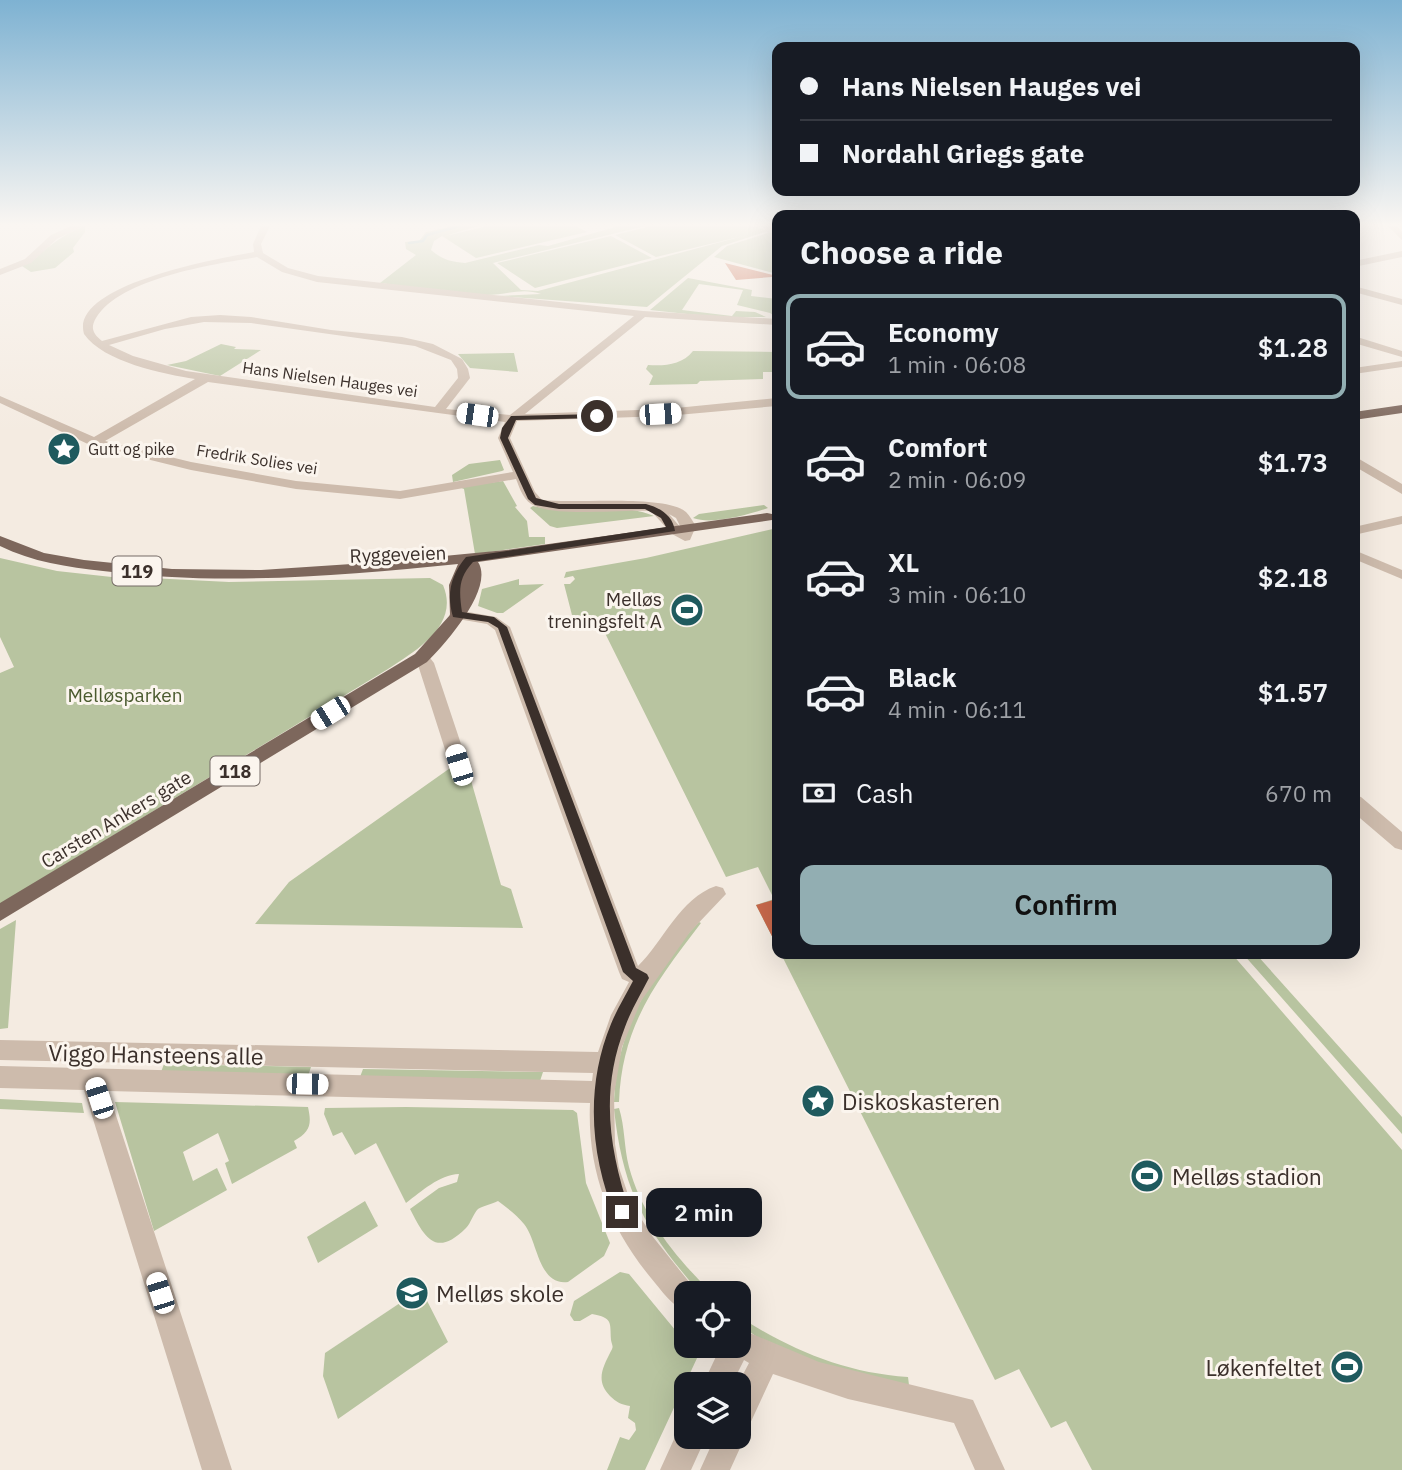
<!DOCTYPE html>
<meta charset="utf-8">
<style>
body{margin:0;font-family:"IBM Plex Sans",sans-serif;background:#20242c;color:#f1f3f6;height:100vh;display:flex;flex-direction:column;font-size:26px;white-space:nowrap}
*{box-sizing:border-box;margin:0}
p{font-size:23px;color:#9ea1a6}
.icon{flex:none;width:38px;height:38px;fill:none;stroke:currentColor;stroke-width:2;stroke-linecap:round;stroke-linejoin:round}
.map{position:relative;flex:1;overflow:hidden}
.side{position:absolute;left:772px;top:210px;width:588px;height:749px;display:flex;flex-direction:column;background:#171b24;border-radius:14px;box-shadow:0 7px 28px #0002}
.side>*{flex:none}
.banner{position:absolute;left:772px;top:42px;width:588px;height:154px;border-radius:14px;box-shadow:0 7px 28px #0002;display:grid;align-content:center;height:154px;padding:0 28px;background:#171b24}
.buttons{position:absolute;left:674px;top:1281px;display:grid;gap:14px}
.buttons a{display:grid;place-items:center;width:77px;height:77px;border-radius:14px;background:#171b24;box-shadow:0 7px 28px #0002;font-size:35px}
.end{position:absolute;width:32px;height:32px;margin:-16px;border:9px solid #3b302b;background:#fff;box-shadow:0 0 0 4px #fff}
.from{border-radius:50%}
.bubble{position:absolute;height:49px;border-radius:14px;background:#171b24;box-shadow:0 7px 28px #0002;font-size:23px;font-weight:600;line-height:49px;text-align:center}
.car{position:absolute;width:21px;height:42px;margin:-21px -10px;border-radius:9px;box-shadow:0 0 5px 2px #0007;background:linear-gradient(#fff 24%,#345 0 40%,#fff 0 76%,#345 0 86%,#fff 0)}
.banner b{display:flex;align-items:center;gap:24px;height:66px;font-size:26px}
.banner b+b{border-top:2px solid #363941}
.banner i{width:18px;height:18px;background:#f1f3f6}
ul{padding:0;list-style:none}
li{display:flex;align-items:center;gap:21px;height:105px;margin:0 14px 10px;padding:0 14px;border:4px solid transparent;border-radius:14px}
li div{flex:1}
li b{display:block;font-size:26px}
li em{font-style:normal;font-weight:600}
li.selected{border-color:#92aeb2}
li>.icon{width:63px;height:63px;stroke-width:1.5}
h2{padding:0 28px;font-size:32px;line-height:84px}
.pay{display:flex;align-items:center;gap:18px;height:77px;padding:0 28px;font-size:26px}
.pay p{margin-inline-start:auto}
.cta{display:flex;gap:14px;margin-top:auto;padding:14px 28px}
.cta a{flex:1;height:80px;border-radius:14px;background:#92aeb2;color:#111;font-size:28px;font-weight:600;line-height:80px;text-align:center}
.map>svg:first-child{display:block}
</style>
<div class="map">
<svg width="1402" height="1470" viewBox="0 0 1402 1470">
<rect width="100%" height="100%" fill="#f4ebe1"/>
<!-- green -->
<path fill="#b8c4a0" d="M85,226V232L73,248L74,252L55,268L31,272L22,266C44,253 60,234 85,226Z
M454,226H478L445,236L488,226H576L587,232L476,258L442,236L434,241L431,250C441,259 451,262 465,263L539,245L548,246L619,226H645L493,263L521,290L538,291L743,236L656,257L615,235L651,226H755L768,231L722,246L647,307L497,296L541,294C523,287 505,295 486,295C451,295 415,287 380,283L416,255L406,249L405,242L419,241L426,232Z
M777,230V274L714,257L727,246Z
M611,236L652,258L535,288L497,263Z
M688,278L752,290L751,296L777,299V301L773,302V306H777V318L770,313L737,305L743,290L699,284L682,310L732,316L736,311L755,312L766,317H715L650,310Z
M221,344L236,347L234,349L261,350L220,376L167,365L186,361Z
M693,351L777,352V372H763V379L700,381L697,384L649,385L653,376L646,369L648,365C665,366 682,365 693,351Z
M514,353L518,372L470,368L458,354Z
M500,460L504,470L502,471L453,482L452,475L469,464Z
M503,481L517,506L515,507L527,521L529,537H545V544L475,554L464,489L459,487Z
M764,505L768,508C748,515 712,525 693,518L699,514Z
M533,506C572,516 617,500 654,516L557,528L550,526L530,508Z
M777,528V946L756,905L774,899L758,867L726,877L600,623L592,625L573,619L564,584H570L575,579L573,576L564,578L566,572L646,558Z
M0,558L57,571L139,580L150,578L229,582L430,578L443,585C460,625 417,650 388,669L0,904V673L14,667L0,637Z
M519,579V585L544,584L503,613H497L478,606L482,589Z
M466,763L501,885L511,889L523,928L255,924L289,882L453,766Z
M16,920L8,1028L0,1029V929Z
M699,922L701,923C656,982 622,1025 619,1102H614C616,1031 650,973 699,922Z
M781,954H1232L1402,1150V1470H1092L1066,1421L1051,1428L1019,1369L995,1380Z
M1243,954H1256L1402,1117V1134Z
M164,1064L311,1067L308,1076L161,1072Z
M363,1069L543,1072L540,1081L360,1077Z
M0,1099L82,1103L84,1113L0,1109Z
M115,1102L308,1107C312,1125 310,1132 294,1141L297,1148L232,1184L225,1163L229,1161L218,1133L183,1152L193,1181L217,1168L227,1190L154,1231Z
M406,1107L573,1110L577,1113L586,1183L610,1243L604,1256L568,1282C538,1286 538,1241 524,1224C517,1215 507,1208 498,1201C493,1204 482,1206 478,1209C473,1214 471,1223 466,1228C435,1259 424,1236 410,1209L439,1188L457,1182L459,1174C439,1175 422,1191 406,1203L376,1143L355,1155L342,1132L333,1136L324,1114L325,1108Z
M619,1108C625,1127 624,1148 629,1167C642,1216 676,1258 712,1293L699,1292C645,1229 623,1192 614,1109Z
M365,1201L378,1226L318,1263L307,1237Z
M620,1272L629,1274L676,1331L686,1336V1346H695L698,1356L645,1470H607L620,1437L629,1440L636,1430L635,1423L628,1418L630,1406C622,1405 616,1402 610,1396C595,1381 603,1367 611,1351C614,1346 612,1346 611,1340C610,1322 613,1318 592,1314L580,1321H574L570,1315L574,1301Z
M421,1289L448,1342L338,1419L323,1376L325,1353Z
M738,1316C791,1350 845,1373 908,1377L909,1385L840,1373L757,1337L739,1324Z"/>
<g fill="none" stroke-linecap="round" stroke-linejoin="round">
<!-- stream -->
<path stroke="#7fb0b2" stroke-width="2.5" d="M409,243L423,241L427,235L460,226"/>
</g>
<!-- building -->
<path fill="#c8694b" d="M725,263L773,275L772,277L736,280Z
M777,899V946L756,905Z"/>
<g fill="none" stroke-linecap="round" stroke-linejoin="round">
<!-- minor -->
<path fill="#cdbbac" fill-rule="evenodd" d="M71,226H83L57,239L31,263L0,275V269L25,259L51,235Z
M261,226H270L261,244L263,253L288,268L318,276L643,311L777,319V325L645,317L525,414L666,409L777,398V406L666,416L517,421L510,438L535,492L542,500C574,504 665,494 686,512C690,516 693,522 696,526L690,540L685,541L672,534L651,511C622,509 558,517 535,506C524,502 520,489 516,479L400,499L296,489L191,470L90,445L0,403V396L94,437L195,379C164,374 103,362 84,334C69,284 222,258 254,252L253,244ZM257,257L282,272L317,282L634,316L510,415L446,409L470,378L468,369L462,359L433,344L402,337L331,330L251,317L220,315L191,317L102,341C93,334 90,328 96,318C120,278 214,264 257,257ZM204,322L251,323L415,346L451,360L457,369L458,378L435,407L186,371L133,356L109,345L165,329ZM208,382L505,422L498,438L513,472L400,491L296,481L191,462L105,441ZM669,514L676,518L681,528Z
M762,226H771L775,231L768,233Z
M1388,226H1397L1402,232V240Z
M1402,251V257L1354,267V261Z
M1354,336L1402,351V357L1354,343Z
M1402,361V367L1354,374V368Z
M1354,456L1402,484V494L1354,466Z
M1402,516V524L1354,535V527Z
M1354,550L1402,570V579L1354,559Z
M457,610L496,617L510,627L638,966C663,942 680,898 716,886L723,888L726,894L690,932L641,1001L622,1047L614,1095L615,1144L619,1168L631,1203L653,1237L698,1293H686V1312C671,1305 662,1291 651,1278C609,1227 587,1170 590,1103L108,1091L232,1470H202L84,1090L0,1088V1066L592,1081L593,1073L0,1060V1040L598,1052L611,1015L629,982L622,979L619,972L495,630L487,624L452,618L449,615Z
M421,653L427,654L434,663L468,765L465,770H453L450,765L418,665L413,658Z
M738,1328L819,1362L973,1400L1005,1470H975L954,1423L848,1399L773,1374L748,1428L742,1431L745,1437L730,1470H700L715,1437H738V1384L749,1363L744,1360L732,1384H703L721,1346H738Z
M686,1424V1437H706L691,1470H660L680,1426Z"/>
<!-- tertiary -->
<path fill="#cdbbac" fill-rule="evenodd" d="M1354,286L1402,299V305L1354,292Z
M1354,795L1361,797L1402,832V850L1395,848L1354,813Z"/>
<!-- primary -->
<path fill="#7d675c" fill-rule="evenodd" d="M1402,405V413L1354,420V412Z
M767,513L772,514V520L478,562C495,588 445,644 427,662L0,921V903L415,654L450,615L449,585L458,564C340,576 221,586 103,571C68,567 32,562 0,546V536L44,553L84,560L172,569L261,570L382,562L506,550Z"/>
</g>
<!-- sky -->
<linearGradient id="sky" x2="0" y2="1"><stop stop-color="#7eb2d2"/><stop offset="0.52" stop-color="#faf6f2"/><stop offset="1" stop-color="#faf6f2" stop-opacity="0"/></linearGradient>
<rect width="1402" height="432" fill="url(#sky)"/>
<!-- route -->
<path fill="#3b302b" d="M599,414L597,418L516,420L508,438L536,498L559,504H646C661,508 673,516 675,531L473,562C458,578 459,591 462,612L494,617L507,627L636,968L647,974L649,978C641,994 631,1010 625,1027C600,1091 609,1149 630,1212L628,1218L622,1220L616,1218C590,1156 585,1087 611,1024C617,1009 626,995 633,981L623,972L498,628L488,622L453,617C446,594 451,575 466,557L666,527L661,518L645,509H559L535,505L528,499L500,438L502,428L511,416Z"/>
<!-- icons -->
<defs>
<symbol id="sight-disc" viewBox="-11 -11 22 22"><circle r="9.5" fill="#1f5a5e" stroke="#fbf5ee"/><path d="M0-6L1.8-2.2L6-1.7L2.9 1.2L3.7 5.4L0 3.3L-3.7 5.4L-2.9 1.2L-6-1.7L-1.8-2.2Z" fill="#fff"/></symbol>
<symbol id="stadium-disc" viewBox="-11 -11 22 22"><circle r="9.5" fill="#1f5a5e" stroke="#fbf5ee"/><path d="M0-5a6.5 5 0 1 0 0 10a6.5 5 0 1 0 0-10ZM-3.5-1.8h7v3.6h-7Z" fill="#fff"/></symbol>
<symbol id="school-disc" viewBox="-11 -11 22 22"><circle r="9.5" fill="#1f5a5e" stroke="#fbf5ee"/><path d="M0-5L7-2L0 1L-7-2ZM-4 1L0 2.5L4 1V4Q0 6-4 4Z" fill="#fff"/></symbol>
</defs>
<g fill-rule="evenodd">
<use href="#sight-disc" x="45" y="430" width="38" height="38"/>
<use href="#stadium-disc" x="668" y="591" width="38" height="38"/>
<use href="#sight-disc" x="799" y="1082" width="38" height="38"/>
<use href="#stadium-disc" x="1128" y="1157" width="38" height="38"/>
<use href="#school-disc" x="393" y="1274" width="38" height="38"/>
<use href="#stadium-disc" x="1328" y="1348" width="38" height="38"/>
</g>
<g text-anchor="middle" dominant-baseline="central" stroke-width="6" stroke-linejoin="round" paint-order="stroke">
<!-- far-street labels -->
<g font-size="16" fill="#3b302b" stroke="#fbf5ee">
<text transform="translate(330 379) rotate(8)">Hans Nielsen Hauges vei</text>
<text transform="translate(257 459) rotate(9)">Fredrik Solies vei</text>
</g>
<!-- far-poi labels -->
<g font-size="16" fill="#3b302b" stroke="#fbf5ee" text-anchor="start">
<text x="88" y="449">Gutt og pike</text>
</g>
<!-- shield labels -->
<g fill="#fbf5ee" stroke="#756b66" stroke-width="2">
<rect x="112.5" y="556.5" width="49" height="29" rx="5"/>
<rect x="210.5" y="756.5" width="49" height="29" rx="5"/>
</g>
<g font-size="18" font-weight="bold" fill="#3b302b">
<text x="137" y="571">119</text>
<text x="235" y="771">118</text>
</g>
<!-- street labels -->
<g font-size="19" fill="#3b302b" stroke="#fbf5ee">
<text transform="translate(398 554) rotate(-2)">Ryggeveien</text>
<text transform="translate(116 819) rotate(-31)">Carsten Ankers gate</text>
</g>
<!-- poi labels -->
<g font-size="19" fill="#3b302b" stroke="#fbf5ee" text-anchor="end">
<text x="662" y="599">Melløs<tspan x="662" dy="22">treningsfelt A</tspan></text>
</g>
<!-- park labels -->
<g font-size="19" fill="#4a5a2e" stroke="#fbf5ee">
<text x="125" y="695">Melløsparken</text>
</g>
<!-- near-street labels -->
<g font-size="23" fill="#3b302b" stroke="#fbf5ee">
<text transform="translate(156 1054) rotate(1)">Viggo Hansteens alle</text>
</g>
<!-- near-poi labels -->
<g font-size="23" fill="#3b302b" stroke="#fbf5ee" text-anchor="start">
<text x="842" y="1101">Diskoskasteren</text>
<text x="1172" y="1176">Melløs stadion</text>
<text x="436" y="1293">Melløs skole</text>
<text x="1322" y="1367" text-anchor="end">Løkenfeltet</text>
</g>
</g>
</svg>
<div class="buttons">
<a><svg class="icon" aria-label="locate" viewBox="0 0 24 24"><circle cx="12" cy="12" r="6"/><path d="M12 2v4M12 18v4M2 12h4M18 12h4"/></svg></a>
<a><svg class="icon" aria-label="layers" viewBox="0 0 24 24"><path d="M12 4l9 5-9 5-9-5zM3 14l9 5 9-5"/></svg></a>
</div>
<i class="end from" style="left:597px;top:416px"></i>
<i class="end" style="left:622px;top:1212px"></i>
<div class="bubble" style="left:646px;top:1188px;width:116px">2 min</div>
<i class="car" style="left:660px;top:414px;rotate:87deg"></i>
<i class="car" style="left:477px;top:415px;rotate:278deg"></i>
<i class="car" style="left:330px;top:713px;rotate:238deg"></i>
<i class="car" style="left:459px;top:765px;rotate:343deg"></i>
<i class="car" style="left:307px;top:1084px;rotate:91deg"></i>
<i class="car" style="left:99px;top:1098px;rotate:342deg"></i>
<i class="car" style="left:160px;top:1293px;rotate:342deg"></i>
<div class="banner">
<b><i class="from"></i>Hans Nielsen Hauges vei</b>
<b><i></i>Nordahl Griegs gate</b>
</div>
<section class="side">
<h2>Choose a ride</h2>
<ul>
<li class="selected"><svg class="icon" aria-label="car" viewBox="0 0 24 24"><path d="M5 17H2v-5l4-1 3-4h7l3 4 3 1v5h-3M9 17h6M6 11h13"/><circle cx="7" cy="17" r="2"/><circle cx="17" cy="17" r="2"/></svg><div><b>Economy</b><p>1 min · 06:08</p></div><em>$1.28</em></li>
<li><svg class="icon" aria-label="car" viewBox="0 0 24 24"><path d="M5 17H2v-5l4-1 3-4h7l3 4 3 1v5h-3M9 17h6M6 11h13"/><circle cx="7" cy="17" r="2"/><circle cx="17" cy="17" r="2"/></svg><div><b>Comfort</b><p>2 min · 06:09</p></div><em>$1.73</em></li>
<li><svg class="icon" aria-label="car" viewBox="0 0 24 24"><path d="M5 17H2v-5l4-1 3-4h7l3 4 3 1v5h-3M9 17h6M6 11h13"/><circle cx="7" cy="17" r="2"/><circle cx="17" cy="17" r="2"/></svg><div><b>XL</b><p>3 min · 06:10</p></div><em>$2.18</em></li>
<li><svg class="icon" aria-label="car" viewBox="0 0 24 24"><path d="M5 17H2v-5l4-1 3-4h7l3 4 3 1v5h-3M9 17h6M6 11h13"/><circle cx="7" cy="17" r="2"/><circle cx="17" cy="17" r="2"/></svg><div><b>Black</b><p>4 min · 06:11</p></div><em>$1.57</em></li>
</ul>
<div class="pay"><svg class="icon" aria-label="cash" viewBox="0 0 24 24"><path d="M3 7h18v10H3z"/><circle cx="12" cy="12" r="2"/></svg>Cash<p>670 m</p></div>
<div class="cta"><a>Confirm</a></div>
</section>
</div>
